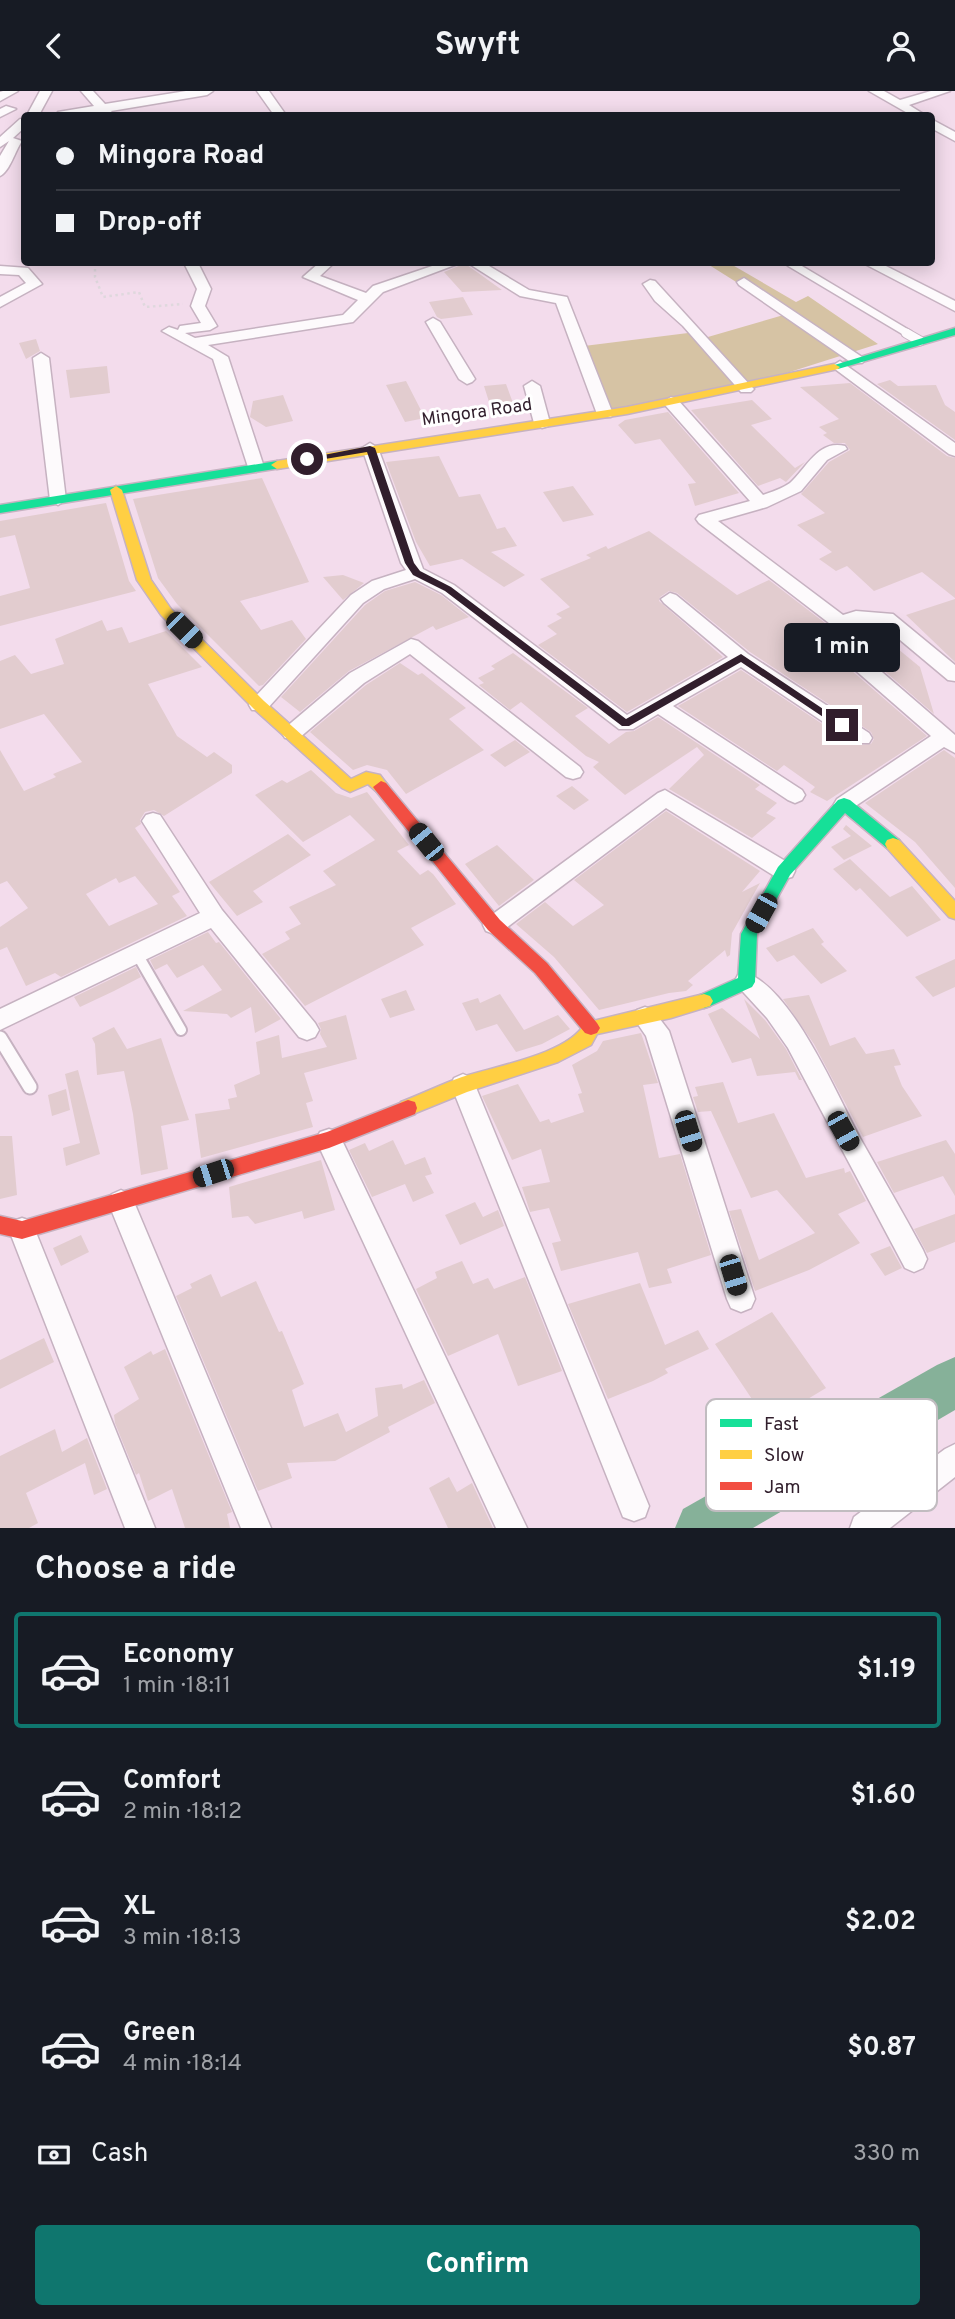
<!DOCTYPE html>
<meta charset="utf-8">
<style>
body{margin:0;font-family:Overpass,sans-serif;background:#20242c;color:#f1f3f6;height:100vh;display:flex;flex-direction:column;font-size:26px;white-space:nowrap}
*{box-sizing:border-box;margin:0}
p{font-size:23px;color:#9ea1a6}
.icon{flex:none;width:38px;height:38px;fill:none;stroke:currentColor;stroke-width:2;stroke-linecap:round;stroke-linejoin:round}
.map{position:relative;height:1437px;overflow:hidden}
.panel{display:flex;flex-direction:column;background:#171b24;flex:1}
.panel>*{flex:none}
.guide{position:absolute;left:21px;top:21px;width:914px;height:154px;border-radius:7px;box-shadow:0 4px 18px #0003;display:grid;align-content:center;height:154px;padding:0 35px;background:#171b24}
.end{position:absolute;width:32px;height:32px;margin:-16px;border:9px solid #311e2c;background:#fff;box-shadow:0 0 0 4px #fff}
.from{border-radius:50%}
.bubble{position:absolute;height:49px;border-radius:7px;background:#171b24;box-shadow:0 4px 18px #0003;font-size:23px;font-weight:700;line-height:49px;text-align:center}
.car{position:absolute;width:21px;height:42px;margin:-21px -10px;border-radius:9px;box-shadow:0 0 5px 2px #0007;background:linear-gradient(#222 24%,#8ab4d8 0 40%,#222 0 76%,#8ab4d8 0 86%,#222 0)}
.guide b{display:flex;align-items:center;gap:24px;height:66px;font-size:26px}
.guide b+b{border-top:2px solid #363941}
.guide i{width:18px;height:18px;background:#f1f3f6}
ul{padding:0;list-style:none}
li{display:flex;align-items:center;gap:21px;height:116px;margin:0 14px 10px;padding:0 21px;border:4px solid transparent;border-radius:7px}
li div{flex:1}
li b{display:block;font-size:26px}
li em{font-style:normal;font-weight:700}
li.on{border-color:#0f766e}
li>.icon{width:63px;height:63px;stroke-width:1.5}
h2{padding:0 35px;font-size:32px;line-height:84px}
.pay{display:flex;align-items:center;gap:18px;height:77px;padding:0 35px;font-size:26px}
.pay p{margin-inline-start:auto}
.action{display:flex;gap:14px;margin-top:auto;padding:14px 35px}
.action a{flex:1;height:80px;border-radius:7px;background:#0f766e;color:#fff;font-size:28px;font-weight:700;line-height:80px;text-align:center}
header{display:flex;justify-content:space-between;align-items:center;height:91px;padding:0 35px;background:#171b24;font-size:32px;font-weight:700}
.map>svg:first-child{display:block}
</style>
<header><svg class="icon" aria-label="back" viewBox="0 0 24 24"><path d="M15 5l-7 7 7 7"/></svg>Swyft<svg class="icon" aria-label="person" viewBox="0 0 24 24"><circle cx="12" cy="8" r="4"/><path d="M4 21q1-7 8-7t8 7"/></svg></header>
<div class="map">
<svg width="955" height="1437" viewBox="0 0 955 1437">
<rect width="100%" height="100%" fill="#f3dcec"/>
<!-- green -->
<path fill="#d6c3a4" d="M706,172H729L796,211L808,205L878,253L774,286L605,323L584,255L688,242L701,248L787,223Z"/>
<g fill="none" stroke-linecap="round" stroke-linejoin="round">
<!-- river -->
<path fill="#86b199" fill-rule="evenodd" d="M955,1266V1319L753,1437H675L683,1418L937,1274Z"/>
</g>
<!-- building -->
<path fill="#e2cccf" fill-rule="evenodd" d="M466,172L467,174L502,199L462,201L444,181Z
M463,206L473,224L441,228L437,226L429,211Z
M36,248L40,260L26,268L19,252Z
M107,275L110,302L70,307L66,279Z
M890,289L898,295L936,294L945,314L955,321V349L877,293Z
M406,290L425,327L405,331L386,294Z
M850,292L947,365L955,367V507L922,481L874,500L847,475L836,480L819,468L832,461L797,434L825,422L801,403L829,371L850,359L845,352H834L823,344L827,342L819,336L839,328L800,296Z
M506,293L513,312L490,314L484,295Z
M283,304L293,330L266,336L250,326L253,310Z
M752,309L772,328L751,334L795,377L805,371L786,391L780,387L758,395L691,319Z
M668,321L739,402L695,415L688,393L696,392L660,348L635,353L618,334L625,329Z
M439,365L459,406L480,403L497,438L505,436L517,455L491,461L525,484L504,496L462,468L430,475L416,451L386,371Z
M262,387L309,491L240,510L261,539L292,529L306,548L263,594L259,595L177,513L158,487L133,408Z
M573,395L594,424L563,431L543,401Z
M106,412L129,490L136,500L0,535V505L30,497L15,444L0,447V430Z
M649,440L737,504L769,489L825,532L818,543L821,553L927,645L827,710L810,701L815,696L784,674L777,680L678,615L741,579L854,654L871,653L874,648L871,641L750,561L677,502L669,500L660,506L659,510L723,566L627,621L538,554L557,543L547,535L562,527L556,523L570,516L540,488L591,467L586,464L606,455L608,458Z
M343,484L364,492L343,509L323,486Z
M415,491L441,504L469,526L436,539L433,535L349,580L300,621L281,606L365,514L385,500Z
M955,508V571L906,524Z
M102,529L107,540L122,536L129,552L166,540L202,576L148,593L177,645L207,666L214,661L232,674V682L164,725L154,719L145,721L140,729L141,733L135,737L180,801L172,805L187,825L61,886L55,882L26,895L7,856L0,859V836L28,817L7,790L0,793V659L24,700L56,686L53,683L82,671L44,623L0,638V570L15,564L31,583L64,573L55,548ZM135,785L158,813L109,835L86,803L116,787L119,792Z
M859,535H870L920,576L934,623L843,544Z
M513,562L588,617L575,625L609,653L626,641L634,640L658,626L760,694L755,698L777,712L766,722L776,727L752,747L669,698L704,664L697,656L625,704L593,676L599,671L586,665L521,611L510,619L479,594L484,592L478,587L495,578L491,575Z
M400,572L418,584L422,582L466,617L449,628L484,659L406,703L387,679L367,674L353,679L310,641L366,594Z
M515,649L530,661L505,676L490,664Z
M944,659L955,667V797L915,751L865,712Z
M311,679L336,702L351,707L367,701L409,754L397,760L420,784L428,779L433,783L456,813L411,837L424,854L305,915L262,863L290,848L285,841L301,833L289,816L336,794L323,780L375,749L350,724L303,751L255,704L282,689L287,692Z
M572,695L589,709L574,719L556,705Z
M666,720L760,780L742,801L760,792L732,842L730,864L727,866L725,859L688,890L693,894L686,900L669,902L599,919L554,866L516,833L545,811L573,835L604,814L574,789Z
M846,734L872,755L844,769L831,756L851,745L843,738Z
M288,743L311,764L253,800L263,811L237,825L209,791Z
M497,754L534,789L499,815L465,773Z
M850,768L890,806L912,795L941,829L907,846L860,797L856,800L833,778Z
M813,837L824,851L821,853L847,880L821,893L794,864L777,871L766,857Z
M208,841L216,852L219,851L281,928L255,942L251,916L231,927L227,923L183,920L222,899L203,874L177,887L167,873L155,879L150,869Z
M955,868V896L933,906L915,886Z
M136,876L141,886L114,900L80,916L74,906Z
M406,899L415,919L390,927L381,908Z
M500,903L524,939L558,924L570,938L542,953L516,961L497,933L476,940L462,912L478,907L480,912Z
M809,904L830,955L855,946L866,963L894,958L901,974L894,975L902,995L922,1025L863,1046L814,953L783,908Z
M744,908L765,929L786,958L802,989H799L795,981L757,985L751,967L732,972L708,923L722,917L760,948Z
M346,924L357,968L304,982L313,1010L306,1012L313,1036L201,1067L195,1023L230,1018L228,1008L237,1006L234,994L260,983L256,951L279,944L282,967L327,956L320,943L321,938L318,932Z
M114,936L127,958L161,947L189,1029L161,1035L168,1078L141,1084L133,1023L124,980L97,984L95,953L92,947Z
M641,942L658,992L643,994L659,1067L680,1063L711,1164L667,1178L672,1192L649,1197L638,1161L561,1180L552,1152L561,1150L549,1117L530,1121L522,1096L550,1091L541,1058L512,1069L482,1005L518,993L540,1031L549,1028L551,1032L584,1021L578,1003L582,1002L572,974L597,960L603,950Z
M78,979L100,1063L66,1075L63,1057L80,1052L65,983Z
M723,991L738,1032L774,1022L806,1087L844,1077L845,1082L850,1080L866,1110L838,1123L860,1152L809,1179L755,1200L729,1120L741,1118L759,1169L815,1142L777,1099L751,1107L711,1020L698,1021L693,1006L698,1005L695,996Z
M66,998L70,1019L52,1025L48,1004Z
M0,1045H12L17,1104L0,1108Z
M393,1049L405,1074L425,1066L432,1083L425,1085L434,1102L413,1111L405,1093L372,1106L349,1059L365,1052L369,1060Z
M946,1049L955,1063V1105L943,1085L894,1102L877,1071Z
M321,1069L335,1119L304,1128L302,1120L255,1133L248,1125L232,1127L229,1096Z
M475,1111L483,1126L498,1119L504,1135L460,1154L445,1124Z
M955,1123V1151L927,1162L914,1138Z
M81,1144L89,1161L61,1175L53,1157Z
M890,1155L902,1177L885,1185L870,1163Z
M462,1170L473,1193L488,1187L494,1198L525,1186L562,1280L518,1295L498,1243L448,1265L416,1198L437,1187L435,1181Z
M211,1183L221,1206L256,1190L279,1241L282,1240L304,1293L292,1299L304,1336L338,1322L346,1341L378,1325L375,1297L402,1293L403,1298L424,1289L435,1312L388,1336L390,1341L335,1370L287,1372L292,1387L258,1400L176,1205L192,1197L190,1193Z
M640,1192L665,1254L698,1239L709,1258L665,1278L668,1282L653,1290L608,1308L568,1213Z
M772,1221L826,1297L768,1332L715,1253Z
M44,1247L54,1271L0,1298V1269Z
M165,1258L232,1421L227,1423L230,1437H185L172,1398L148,1410L139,1382L136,1384L115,1332L114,1324L139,1308L124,1276L151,1260L153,1264Z
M55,1338L62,1361L87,1347L107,1398L94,1404L85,1372L26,1402L38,1432L29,1437H0V1365Z
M449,1386L457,1401L472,1392L493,1437H448L429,1397Z"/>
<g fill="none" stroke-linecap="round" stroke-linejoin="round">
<defs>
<path id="lane-far3" d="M790,172L909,243"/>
<path id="lane-far2" d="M906,242L920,250"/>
<path id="lane-far1" d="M137,863L181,939"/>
<path id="lane" d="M0,947L30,996"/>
<path id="street" d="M3,0H18L0,10V1Z
M40,0H52L39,24H27Z
M81,0H93L105,13L186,0H213L207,4L111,20L114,24H102L99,21L56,24L58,21L94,15Z
M257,0H269L286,24H274Z
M869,0H884L900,9L931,0H950L909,14L925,24H911Z
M6,15L16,18L0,26V18Z
M20,28H24V37L13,47L22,50C15,60 10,80 0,85V65L9,50L0,56V46Z
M931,28L955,41V50L931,37Z
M184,172H198L211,198L205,215L217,235L210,239L185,242L195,247L343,224L358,209L303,186L319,172H334L320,185L366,202L373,195L441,172H460L383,201L353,231L208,254L228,266L264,376L256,381L248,376L213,268L162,240L169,236L178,239L180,235L201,232L191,215L197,198Z
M468,172H484L529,199L567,206L613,323L611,326H599L597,323L556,212L520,205Z
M863,172H880L955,210V220Z
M0,175L28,177L42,193L0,216V206L26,192L19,184L0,183Z
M744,187L862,266L865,269L862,272H852L739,194L737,191Z
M650,189L655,190L751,295L754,298L751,301H741L683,235L655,210L643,193Z
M433,227L440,231L475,288L472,291L467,293L459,288L426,231Z
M41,262L49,267L66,409L58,414L50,409L33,267Z
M840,270L955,352V365L949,363L835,278L832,275Z
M532,290L540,295L550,332L548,335L542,337L534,332L524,295Z
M671,306L677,308L763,404C772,401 783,397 790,392C806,378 818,348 845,355L847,358L827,369L801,400L767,416L718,430L843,524L856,520L893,523L955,574V590L948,589L881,533L858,532L839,544L955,644V662L944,656L851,718L844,721L837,718L834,713L837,708L931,645L823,551L820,542L829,532L699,432L696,428L699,424L750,410L665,314L663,311Z
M370,352L378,357L423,478L454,494L627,624L728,566L664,512L661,508L670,502L676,504L748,563L869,642L872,647L869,652H855L741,576L673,615L802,699L805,704L802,709L795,712L788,709L658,623L633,638H619L442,502L415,488L384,498L363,512L266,619H252L249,614L252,609L351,504L372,490L406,479L401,472L362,357Z
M411,548L418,550L580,676L583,681L580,686L573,688L566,686L410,563L364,592L299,647H285L282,642L285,637L350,582Z
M665,699L792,774L795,780L792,786L784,788L776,786L666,717L502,840L494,843L486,840L483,834L486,828L658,702Z
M153,722L160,724L222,819L315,932L319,939L315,946L307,949L299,946L211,837L0,939V918L200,822L142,730L146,724Z
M746,882C792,897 837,1004 860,1047C881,1084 903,1122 923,1159L927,1168L923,1177L914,1181L905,1177L788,957L767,927L734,891L738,884Z
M645,916L653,919L669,940L755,1208L751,1217L741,1221L731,1217L727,1208L646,945L633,926L637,919Z
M463,983L472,987L475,994L649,1415L645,1426L634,1430L623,1426L451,994L454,987Z
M329,1038L338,1041L527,1437H496L316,1049L320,1041Z
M121,1099L130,1103L134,1111L271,1437H241L108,1111L112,1103Z
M22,1127L31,1130L35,1139L155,1437H125L9,1139L13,1130Z
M955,1353V1386L890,1437H850L854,1426L945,1358Z"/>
<path id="fast" d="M955,237V244L838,278L828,276Z
M277,370L283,374L281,377L0,422V414Z
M844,707L850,709L899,749L901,753L899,757H887L845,722L790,784L757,843L755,891L752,896L710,915L704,917L698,915L695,910L698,905L738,887L741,843L778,776L838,709Z"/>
<path id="slow" d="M834,273L840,276L838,278L627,323L277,378L271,374L277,370L627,316Z
M116,395L122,399L151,489L171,518L264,610L351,688L366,681L380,684L389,696L386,700H376L368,693L350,701L342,697L254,618L161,524L137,489L110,399Z
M893,747L899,749L955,810V828L949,826L887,757L885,753L887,749Z
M704,903L710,905L713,910L710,915L671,927L597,943L591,954L558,971L467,1001L408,1025L401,1023L399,1017L401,1011C422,1003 442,993 462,986C496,975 569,963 585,932Z"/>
<path id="jam" d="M381,690L386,692L500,829L547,872L597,932L600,937L597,942L591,944L585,942L535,882L488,839L376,700L373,696Z
M408,1009L415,1011L417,1017L415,1023L329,1057L22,1148L0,1143V1125L22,1130L327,1041Z"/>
</defs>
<!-- lane-far3 casing -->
<use href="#lane-far3" stroke="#c6b2c1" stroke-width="10"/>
<!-- lane-far2 casing -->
<use href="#lane-far2" stroke="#c6b2c1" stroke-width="11"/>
<!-- lane-far1 casing -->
<use href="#lane-far1" stroke="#c6b2c1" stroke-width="14"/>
<!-- lane casing -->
<use href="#lane" stroke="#c6b2c1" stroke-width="17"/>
<!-- street casing -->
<use href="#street" stroke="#c6b2c1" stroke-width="3"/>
<!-- fast casing -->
<use href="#fast" stroke="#c6b2c1" stroke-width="3"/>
<!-- slow casing -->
<use href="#slow" stroke="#c6b2c1" stroke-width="3"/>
<!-- jam casing -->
<use href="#jam" stroke="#c6b2c1" stroke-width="3"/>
<!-- path -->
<path stroke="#dfd8dd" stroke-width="2.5" stroke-dasharray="2.5 3.5" stroke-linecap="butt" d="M95,172V186L103,206L139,201L145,216L183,213"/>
<!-- lane-far3 -->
<use href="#lane-far3" stroke="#fdfafc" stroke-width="7"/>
<!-- lane-far2 -->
<use href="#lane-far2" stroke="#fdfafc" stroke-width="9"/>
<!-- lane-far1 -->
<use href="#lane-far1" stroke="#fdfafc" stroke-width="10"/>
<!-- lane -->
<use href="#lane" stroke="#fdfafc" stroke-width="13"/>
<!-- street -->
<use href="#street" fill="#fdfafc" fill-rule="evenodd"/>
<!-- fast -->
<use href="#fast" fill="#16e098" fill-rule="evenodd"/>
<!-- slow -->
<use href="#slow" fill="#ffcf43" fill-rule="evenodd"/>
<!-- jam -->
<use href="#jam" fill="#f24e42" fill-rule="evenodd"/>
</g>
<!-- route -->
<path fill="#311e2c" d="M370,355L375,357L414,472L420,480L451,496L626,628L741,563L847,634L842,637L838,636L741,571L629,635H622L445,500L413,484L405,472L367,361L307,371L303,368Z"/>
<g text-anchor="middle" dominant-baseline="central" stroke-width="6" stroke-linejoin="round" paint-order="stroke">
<!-- far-street labels -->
<g font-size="18" fill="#311e2c" stroke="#fff">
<text transform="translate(477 322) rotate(-8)">Mingora Road</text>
</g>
</g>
<!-- legend -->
<rect x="706" y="1308" width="231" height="112" rx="10" fill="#fff" stroke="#c1bcc0" stroke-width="2"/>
<rect x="720" y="1328" width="32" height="8" fill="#16e098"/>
<rect x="720" y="1359" width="32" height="9" fill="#ffcf43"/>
<rect x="720" y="1391" width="32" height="8" fill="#f24e42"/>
<g font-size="19" fill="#311e2c">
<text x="764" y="1339">Fast</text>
<text x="764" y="1370">Slow</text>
<text x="764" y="1402">Jam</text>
</g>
</svg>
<i class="end from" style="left:307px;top:368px"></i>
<i class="end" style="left:842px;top:634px"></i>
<div class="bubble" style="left:784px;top:532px;width:116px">1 min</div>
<i class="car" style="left:184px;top:539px;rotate:135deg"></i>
<i class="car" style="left:426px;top:751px;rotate:321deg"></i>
<i class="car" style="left:761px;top:822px;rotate:209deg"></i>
<i class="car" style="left:688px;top:1040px;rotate:163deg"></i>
<i class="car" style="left:843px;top:1040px;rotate:151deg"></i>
<i class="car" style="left:213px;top:1082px;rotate:252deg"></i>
<i class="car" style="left:733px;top:1184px;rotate:163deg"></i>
<div class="guide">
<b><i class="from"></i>Mingora Road</b>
<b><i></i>Drop-off</b>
</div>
</div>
<section class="panel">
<h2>Choose a ride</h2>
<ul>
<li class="on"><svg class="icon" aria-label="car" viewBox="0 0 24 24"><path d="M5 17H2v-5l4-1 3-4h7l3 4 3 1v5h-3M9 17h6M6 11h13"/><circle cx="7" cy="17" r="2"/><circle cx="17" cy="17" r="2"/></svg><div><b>Economy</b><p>1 min · 18:11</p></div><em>$1.19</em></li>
<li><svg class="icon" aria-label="car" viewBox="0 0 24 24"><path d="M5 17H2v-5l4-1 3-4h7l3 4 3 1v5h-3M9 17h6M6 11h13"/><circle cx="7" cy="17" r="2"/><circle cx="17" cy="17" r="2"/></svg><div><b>Comfort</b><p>2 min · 18:12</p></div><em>$1.60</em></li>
<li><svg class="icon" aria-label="car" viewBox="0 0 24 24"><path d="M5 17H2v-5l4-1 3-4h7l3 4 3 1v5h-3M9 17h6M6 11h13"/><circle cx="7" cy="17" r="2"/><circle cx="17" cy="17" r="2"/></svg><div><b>XL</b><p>3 min · 18:13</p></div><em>$2.02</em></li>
<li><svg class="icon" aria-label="car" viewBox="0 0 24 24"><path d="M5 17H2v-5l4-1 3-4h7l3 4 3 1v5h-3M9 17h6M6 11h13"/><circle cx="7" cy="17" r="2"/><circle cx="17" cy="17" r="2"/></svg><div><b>Green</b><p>4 min · 18:14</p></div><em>$0.87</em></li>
</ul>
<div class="pay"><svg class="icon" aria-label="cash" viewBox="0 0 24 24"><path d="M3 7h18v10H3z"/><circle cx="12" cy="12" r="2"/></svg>Cash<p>330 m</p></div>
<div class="action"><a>Confirm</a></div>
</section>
